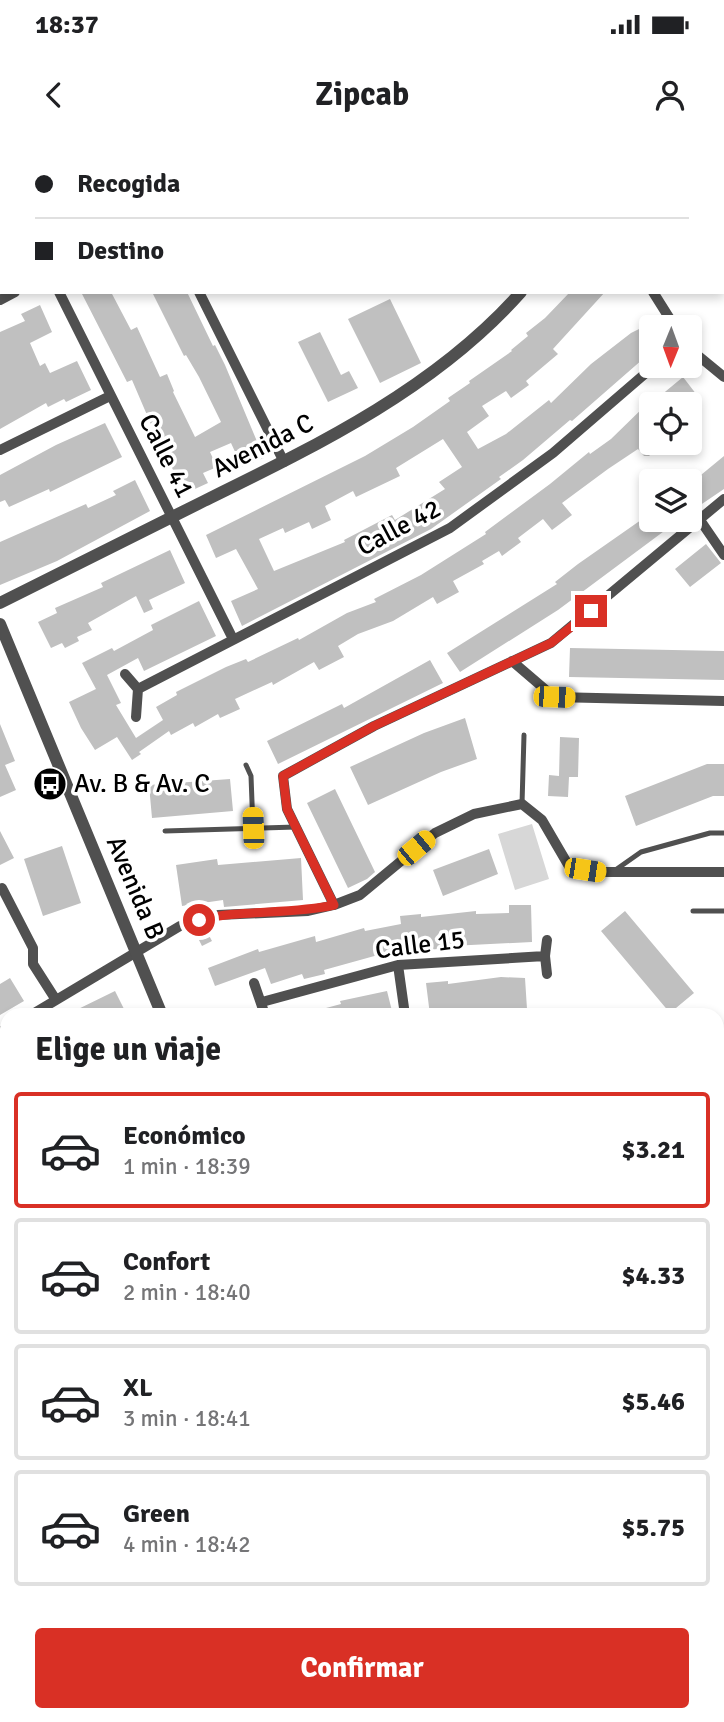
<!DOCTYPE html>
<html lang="es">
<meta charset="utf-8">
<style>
body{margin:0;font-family:Signika,sans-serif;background:#f6f6f6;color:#202124;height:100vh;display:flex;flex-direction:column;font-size:26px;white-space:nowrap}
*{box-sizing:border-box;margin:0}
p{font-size:23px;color:#757577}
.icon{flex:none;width:38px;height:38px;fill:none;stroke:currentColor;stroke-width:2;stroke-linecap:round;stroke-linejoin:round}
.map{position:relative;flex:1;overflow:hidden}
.sheet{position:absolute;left:0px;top:868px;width:724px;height:714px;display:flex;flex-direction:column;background:#fff;border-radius:21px 21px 0 0;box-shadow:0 4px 10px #0003}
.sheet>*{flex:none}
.guide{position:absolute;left:0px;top:0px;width:724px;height:154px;box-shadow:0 4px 10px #0003;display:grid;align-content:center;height:154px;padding:0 35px;background:#fff}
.needle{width:46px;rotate:181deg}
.buttons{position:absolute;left:639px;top:175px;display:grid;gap:14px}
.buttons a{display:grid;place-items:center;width:63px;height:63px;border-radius:7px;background:#fff;box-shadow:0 4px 10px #0003;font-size:35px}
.end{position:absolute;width:32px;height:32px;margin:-16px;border:9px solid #d93025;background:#fff;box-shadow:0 0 0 4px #fff}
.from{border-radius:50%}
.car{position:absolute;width:21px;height:42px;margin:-21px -10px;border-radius:9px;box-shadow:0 0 5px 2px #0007;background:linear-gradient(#f5c518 24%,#345 0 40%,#f5c518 0 76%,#345 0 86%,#f5c518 0)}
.guide b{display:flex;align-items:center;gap:24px;height:66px;font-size:26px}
.guide b+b{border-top:2px solid #e0e0e0}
.guide i{width:18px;height:18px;background:#202124}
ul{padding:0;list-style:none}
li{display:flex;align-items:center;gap:21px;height:116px;margin:0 14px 10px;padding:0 21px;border:4px solid #e0e0e0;border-radius:7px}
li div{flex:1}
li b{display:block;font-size:26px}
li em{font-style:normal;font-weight:800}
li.selected{border-color:#d93025}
li>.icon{width:63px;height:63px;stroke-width:1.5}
h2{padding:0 35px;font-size:32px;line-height:84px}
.button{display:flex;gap:14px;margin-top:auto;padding:14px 35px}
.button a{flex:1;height:80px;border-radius:7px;background:#d93025;color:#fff;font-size:28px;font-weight:800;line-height:80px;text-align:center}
.status{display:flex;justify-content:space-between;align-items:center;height:49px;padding:0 35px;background:#fff;direction:ltr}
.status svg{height:19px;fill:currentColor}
header{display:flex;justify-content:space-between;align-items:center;height:91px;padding:0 35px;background:#fff;font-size:32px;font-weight:800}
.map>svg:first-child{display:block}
</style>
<div class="status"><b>18:37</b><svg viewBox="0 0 49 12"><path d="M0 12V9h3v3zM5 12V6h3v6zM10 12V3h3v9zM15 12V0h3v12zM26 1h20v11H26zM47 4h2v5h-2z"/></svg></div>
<header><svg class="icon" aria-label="back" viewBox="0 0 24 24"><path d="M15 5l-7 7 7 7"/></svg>Zipcab<svg class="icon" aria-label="person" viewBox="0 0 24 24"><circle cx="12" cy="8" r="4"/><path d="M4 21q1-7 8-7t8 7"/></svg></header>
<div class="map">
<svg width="724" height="1582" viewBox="0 0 724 1582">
<rect width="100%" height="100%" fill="#fff"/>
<!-- green -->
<path fill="#d7d7d7" d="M139,0H253L252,2Z
M532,684L549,739L515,750L498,694Z
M718,1346H724V1575H708H718Z
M552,1575H625L618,1582H552Z"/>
<!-- building -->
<path fill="#c0c0c0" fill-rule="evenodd" d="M81,152H111L131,190L137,187L160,237L167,234L174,251L173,252L195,297L221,282L199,237L186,215L184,216L152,152H187L213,206L215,205L225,225L264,318L242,327L231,303L210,312L217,327L203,333L208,343L184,354L163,308L159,310L149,291L153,289L132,240L127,242Z
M570,152H605L553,209L558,214L526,241L529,245L511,258L506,251L482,266L489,276L467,292L478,309L506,294L549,260L551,263L591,224L631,193L651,183V212L572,281L570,280L523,320L499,337L501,339L431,389L242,486L231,461L258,449L236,409L216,418L206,395L365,316L413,287L450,261L448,258L470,243L469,241L512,211L511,210L528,196L526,193L545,178ZM443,299L462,327L439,342L445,349L395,380L392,375L344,400L345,402L274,431L259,399L283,388L285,393L309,382L312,389L331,380L325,366L353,351L356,357L400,336L396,328Z
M390,159L421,223L380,243L348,179Z
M40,165L52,192L30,203L40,226L45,223L50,233L77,221L91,250L66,262L64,259L48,267L46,263L0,289V192L25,181L21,174Z
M320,192L341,235L349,231L358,248L328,262L298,202Z
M683,237L700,259L694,264H667L660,256Z
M651,260V303L658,307L649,316H644L638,309L608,329L562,363L572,375L552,390L543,379L518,398L521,402L502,416L499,411L482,421L484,424L453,441L459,452L437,464L433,457L393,481L358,494L338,506L344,517L319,530L314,522L273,545L272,542L235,559L240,569L220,578L218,574L195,587L193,583L171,595L169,591L139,612L141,614L132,620L117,597L95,610L81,588L69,562L96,549L82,523L112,508L114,511L153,490L151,485L199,461L216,496L144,531L138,518L107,535L121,563L116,565L136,598L163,580L156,567L177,555L176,552L226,527L246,519L248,522L298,498L299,500L347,473L376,462L374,459L421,435L486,394L485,392L550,344L589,312L590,314L611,299Z
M105,283L122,317L50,352L49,349L9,367L5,360L0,362V335L56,305Z
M724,316V349L690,372V344Z
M135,340L150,371L57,421L0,445V402L86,364L88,368L116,355L113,351Z
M651,373V380H679L558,470L460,532L447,513L557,444L555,442L578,424Z
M706,404L721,423L690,447L675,429Z
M170,410L185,443L149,460L153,469L144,473L136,456L88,483L92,490L77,497L79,501L65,508L62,503L51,508L38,482L57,473L55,468L103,447L101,443Z
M570,508L724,511V540L569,537Z
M430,520L443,543L278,624L267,601L342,564L344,568Z
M465,578L477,619L441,632L368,665L350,627L424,593Z
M0,584L15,621L5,625L16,650L0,657Z
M560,597L579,598L578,637H569L568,657L548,656L549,635L559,636Z
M707,624H724V656H713L636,686L625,656Z
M230,639L233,671L152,678L149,645Z
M335,649L375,732L367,739L348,748L307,663Z
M0,691L14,718L0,725Z
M62,706L81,763L43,776L24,719Z
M489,709L498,734L443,756L433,730Z
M301,718L303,760L224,767L223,760L182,766L176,725L217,719L218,725Z
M509,765H531L532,802L451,806V808L399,812V814L379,818L378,815L324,830L325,834L304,839L302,834L271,844L265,828L215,846L208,828L258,809L259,812L315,796L316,802L364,788L365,791L401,784L400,776L421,774V777L476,771V774L509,773Z
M625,771L694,853L670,873L601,791Z
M205,788L212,801L202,806L195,792Z
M501,837L525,838L527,869H520L521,875H507L506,869L456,875H430L426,843L448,841V844Z
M10,838L24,861L0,875V844Z
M115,851L127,875H66Z
M387,851L393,875H312L311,872L341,864L340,861Z"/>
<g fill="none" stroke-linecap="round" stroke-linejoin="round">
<!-- service -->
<path stroke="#505050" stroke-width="5" d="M246,625L251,636L253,688
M522,664L524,595
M165,691L296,687
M614,731L641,712L710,693H724
M693,771H724"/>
<!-- minor -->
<path stroke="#505050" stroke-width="10" d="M124,0L125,2
M0,41L2,44
M59,152L233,499
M199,152L284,322
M653,152L675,187
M0,160L15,152
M690,209L724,237
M0,310L110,256
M700,380L724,415
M512,521L554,557L724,561
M125,534L138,549L136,577
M138,549L450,388L553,313L654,226
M2,748L33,808V824L56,860
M334,765L287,669L283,636L374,586L551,503L724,359
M398,825L405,875
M547,834L545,816L547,800
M254,843L265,875
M262,862L398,825L545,816
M31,875L180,786L218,775L308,771L334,765L360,755L435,693L474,674L522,664L542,680L570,728L600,732H724
M0,892L7,888
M718,978H724
M0,984L7,979
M0,1057L7,1066
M0,1204L7,1198
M718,1319H724
M0,1471H7"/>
<!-- tertiary -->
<path stroke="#505050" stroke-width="12" d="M641,2L643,0
M0,463C68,429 136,395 204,361C318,305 436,248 521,152
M0,484L162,875
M718,895H724
M0,1092L7,1087"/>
</g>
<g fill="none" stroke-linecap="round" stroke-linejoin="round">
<!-- route -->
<path stroke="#d93025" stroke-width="9" d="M199,780C243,769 289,775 334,765L287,669L283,636L374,586L551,503L591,471"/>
</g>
<!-- icons -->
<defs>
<symbol id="bus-disc" viewBox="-11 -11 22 22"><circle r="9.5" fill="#000" stroke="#fff"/><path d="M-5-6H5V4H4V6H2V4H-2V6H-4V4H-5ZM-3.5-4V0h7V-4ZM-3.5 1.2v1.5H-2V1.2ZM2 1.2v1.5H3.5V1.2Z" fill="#fff"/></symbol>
</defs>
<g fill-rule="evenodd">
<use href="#bus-disc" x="31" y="625" width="38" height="38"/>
</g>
<g text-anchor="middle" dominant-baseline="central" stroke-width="7" stroke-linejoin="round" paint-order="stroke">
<!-- street labels -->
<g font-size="26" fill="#000" stroke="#fff">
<text transform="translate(263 306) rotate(-27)">Avenida C</text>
<text transform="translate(166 316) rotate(63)">Calle 41</text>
<text transform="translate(399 388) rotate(-28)">Calle 42</text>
<text transform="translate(135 748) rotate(67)">Avenida B</text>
<text transform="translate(420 805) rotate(-7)">Calle 15</text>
</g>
<!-- poi labels -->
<g font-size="26" fill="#000" stroke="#fff" text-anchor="start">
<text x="74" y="644">Av. B &amp; Av. C</text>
</g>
</g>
</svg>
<div class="buttons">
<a><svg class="needle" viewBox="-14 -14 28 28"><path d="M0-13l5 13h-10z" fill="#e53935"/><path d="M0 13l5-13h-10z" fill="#757577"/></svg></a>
<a><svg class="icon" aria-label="locate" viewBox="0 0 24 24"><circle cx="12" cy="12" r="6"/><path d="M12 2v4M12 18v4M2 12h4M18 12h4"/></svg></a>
<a><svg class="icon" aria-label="layers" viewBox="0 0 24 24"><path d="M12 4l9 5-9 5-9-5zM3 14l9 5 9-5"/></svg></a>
</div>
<i class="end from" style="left:199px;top:780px"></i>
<i class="end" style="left:591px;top:471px"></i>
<i class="car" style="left:554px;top:557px;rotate:92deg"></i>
<i class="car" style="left:253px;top:688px;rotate:358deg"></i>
<i class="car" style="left:416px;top:708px;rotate:50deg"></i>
<i class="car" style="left:585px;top:730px;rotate:99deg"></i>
<div class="guide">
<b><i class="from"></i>Recogida</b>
<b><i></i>Destino</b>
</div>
<section class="sheet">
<h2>Elige un viaje</h2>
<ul>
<li class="selected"><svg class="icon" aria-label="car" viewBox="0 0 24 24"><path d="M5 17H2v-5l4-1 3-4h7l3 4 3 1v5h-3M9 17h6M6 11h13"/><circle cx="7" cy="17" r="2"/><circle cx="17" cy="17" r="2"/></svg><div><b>Económico</b><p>1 min · 18:39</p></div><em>$3.21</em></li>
<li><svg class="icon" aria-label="car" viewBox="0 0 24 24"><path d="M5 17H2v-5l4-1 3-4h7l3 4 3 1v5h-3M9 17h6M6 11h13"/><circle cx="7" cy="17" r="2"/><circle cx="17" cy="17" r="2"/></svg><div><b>Confort</b><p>2 min · 18:40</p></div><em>$4.33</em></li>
<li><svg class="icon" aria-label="car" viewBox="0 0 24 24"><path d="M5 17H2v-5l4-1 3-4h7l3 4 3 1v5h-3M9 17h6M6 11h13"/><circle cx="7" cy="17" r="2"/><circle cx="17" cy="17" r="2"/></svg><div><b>XL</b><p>3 min · 18:41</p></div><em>$5.46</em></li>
<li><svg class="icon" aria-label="car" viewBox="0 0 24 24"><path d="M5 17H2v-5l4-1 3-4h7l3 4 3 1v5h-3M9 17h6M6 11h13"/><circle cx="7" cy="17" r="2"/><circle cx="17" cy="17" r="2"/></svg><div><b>Green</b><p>4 min · 18:42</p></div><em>$5.75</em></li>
</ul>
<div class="button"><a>Confirmar</a></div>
</section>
</div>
